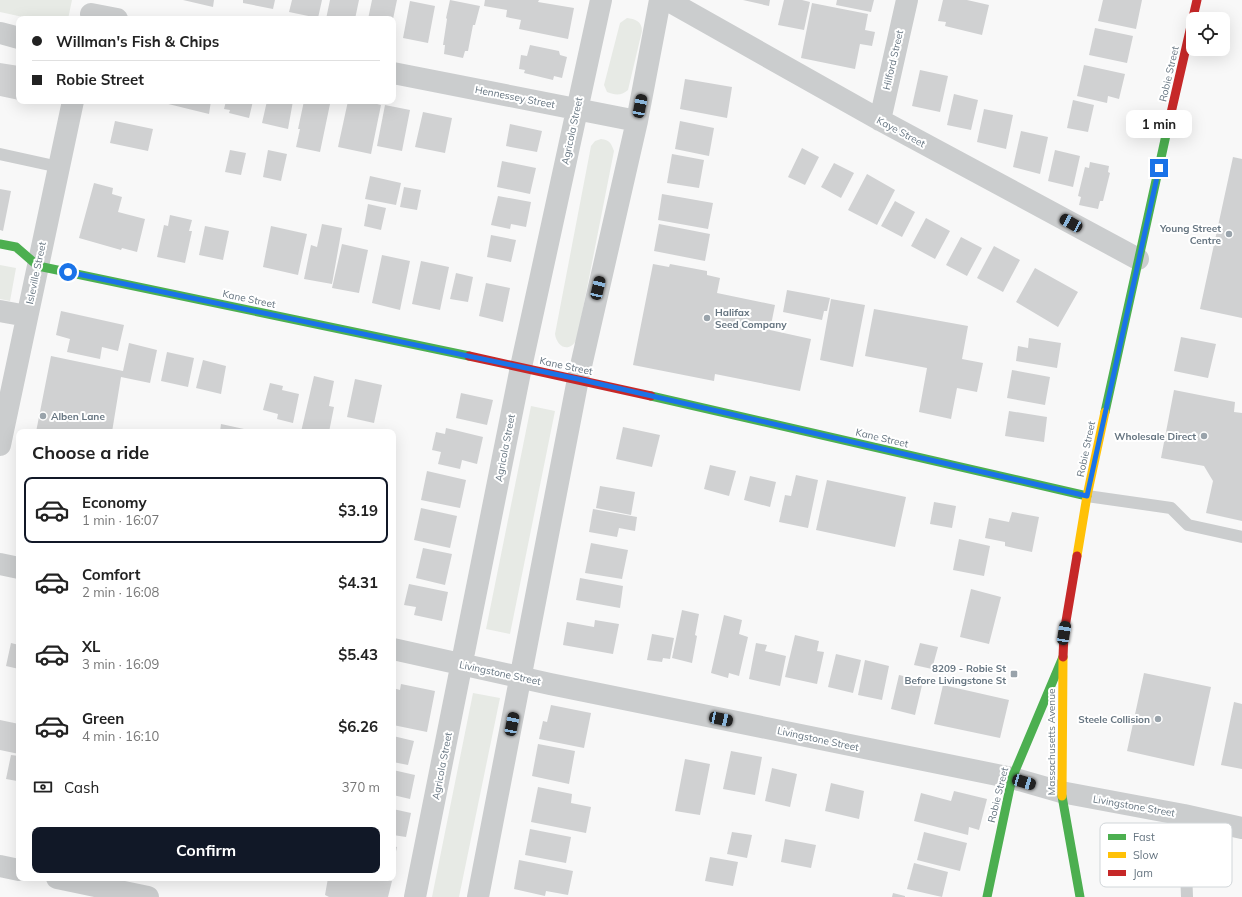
<!DOCTYPE html>
<meta charset="utf-8">
<style>
body{margin:0;font-family:Mulish,sans-serif;background:#f2f2f2;color:#222;height:100vh;display:flex;flex-direction:column;font-size:15px;white-space:nowrap}
*{box-sizing:border-box;margin:0}
p{font-size:13px;color:#767676}
.icon{flex:none;width:22px;height:22px;fill:none;stroke:currentColor;stroke-width:2;stroke-linecap:round;stroke-linejoin:round}
.map{position:relative;flex:1;overflow:hidden}
.sheet{position:absolute;left:16px;top:429px;width:380px;height:452px;display:flex;flex-direction:column;background:#fff;border-radius:8px;box-shadow:0 4px 16px #0002}
.sheet>*{flex:none}
.top-card{position:absolute;left:16px;top:16px;width:380px;height:88px;border-radius:8px;box-shadow:0 4px 16px #0002;display:grid;align-content:center;height:88px;padding:0 16px;background:#fff}
.buttons{position:absolute;left:1186px;top:12px;display:grid;gap:8px}
.buttons a{display:grid;place-items:center;width:44px;height:44px;border-radius:8px;background:#fff;box-shadow:0 4px 16px #0002;font-size:20px}
.end{position:absolute;width:18px;height:18px;margin:-9px;border:5px solid #1a73e8;background:#fff;box-shadow:0 0 0 2px #fff}
.from{border-radius:50%}
.bubble{position:absolute;height:28px;border-radius:8px;background:#fff;box-shadow:0 4px 16px #0002;font-size:13px;font-weight:700;line-height:28px;text-align:center}
.car{position:absolute;width:12px;height:24px;margin:-12px -6px;border-radius:5px;box-shadow:0 0 3px 1px #0007;background:linear-gradient(#222 24%,#8ab4d8 0 40%,#222 0 76%,#8ab4d8 0 86%,#222 0)}
.top-card b{display:flex;align-items:center;gap:14px;height:38px;font-size:15px}
.top-card b+b{border-top:1px solid #e0e0e0}
.top-card i{width:10px;height:10px;background:#222}
ul{padding:0;list-style:none}
li{display:flex;align-items:center;gap:12px;height:66px;margin:0 8px 6px;padding:0 8px;border:2px solid transparent;border-radius:8px}
li div{flex:1}
li b{display:block;font-size:15px}
li em{font-style:normal;font-weight:700}
li.selected{border-color:#111827}
li>.icon{width:36px;height:36px;stroke-width:1.5}
h2{padding:0 16px;font-size:18px;line-height:48px}
.pay{display:flex;align-items:center;gap:10px;height:44px;padding:0 16px;font-size:15px}
.pay p{margin-inline-start:auto}
.action{display:flex;gap:8px;margin-top:auto;padding:8px 16px}
.action a{flex:1;height:46px;border-radius:8px;background:#111827;color:#fff;font-size:16px;font-weight:700;line-height:46px;text-align:center}
.map>svg:first-child{display:block}
</style>
<div class="map">
<svg width="1242" height="897" viewBox="0 0 1242 897">
<rect width="100%" height="100%" fill="#f8f8f8"/>
<!-- green -->
<path fill="#e7eae5" d="M0,0H72L68,19H32L0,12Z
M627,18C635,19 642,21 642,31L628,90C621,96 615,95 607,92L604,85L620,23Z
M601,139C610,140 611,143 614,151L577,339C570,353 557,348 555,334L591,146L595,141Z
M0,265L16,268L10,301L0,299Z
M531,406L555,411L510,634L486,629Z
M473,693L500,698L459,897H432Z"/>
<!-- building -->
<path fill="#d0d1d2" d="M183,0H214L213,7Z
M243,0H275L273,9L243,3Z
M292,0H322L318,18L289,12Z
M330,0H359L355,19H326Z
M372,0H397L393,19H368Z
M450,0L480,6L475,25H473L468,51H465L463,58L444,54L445,45H443L447,19L446,18Z
M485,0H539L538,2L574,8L568,39L519,29L521,20L506,17L507,10L484,6Z
M743,0H770L769,6Z
M784,0H802L810,2L804,30L778,25Z
M837,0H874L871,12L836,5Z
M943,0H967L989,5L982,35L945,26L946,22L938,21Z
M1103,0H1142L1136,29L1098,21Z
M410,1L435,6L428,43L403,38Z
M812,3L868,14L865,30L875,32L872,46L860,44L855,69L801,58Z
M1095,28L1133,36L1127,63L1089,55Z
M530,45L559,51L560,55L567,57L562,78L554,76L553,80L524,73L525,70L519,69L521,55L527,56Z
M0,63L19,66V100L0,96Z
M1084,65L1125,74L1119,99L1108,96L1107,103L1077,96Z
M920,70L948,76L940,112L912,106Z
M685,79L732,87L727,118L680,109Z
M954,94L978,100L971,130L947,125Z
M1073,100L1094,105L1088,132L1067,128Z
M156,101H211L209,114Z
M226,101H253L249,118L229,113L230,110L224,109Z
M267,101H293L288,129L262,123Z
M304,101H318L330,104L320,152L296,147L300,129H298Z
M348,101H365L381,105L371,154L338,147Z
M385,105L410,110L402,151L377,146Z
M984,109L1013,115L1006,149L977,142Z
M423,112L452,118L445,153L415,147Z
M115,121L153,129L148,151L110,143Z
M680,121L714,128L709,156L675,149Z
M510,124L542,131L537,152L506,146Z
M1021,131L1048,137L1040,174L1013,167Z
M802,148L819,157L805,185L788,177Z
M230,150L246,153L241,175L225,172Z
M268,150L287,154L281,181L263,177Z
M1055,150L1080,156L1073,187L1048,181Z
M672,154L704,160L699,188L667,183Z
M1233,157L1242,159V318L1200,309Z
M502,161L536,168L530,194L497,187Z
M1090,162L1109,166L1108,172L1110,173L1103,201H1100L1098,209L1079,205L1081,197L1078,196L1085,167L1089,168Z
M834,163L854,173L841,198L821,187Z
M867,174L895,190L877,225L848,210Z
M370,176L401,183L396,205L365,199Z
M94,183L113,188L112,194L122,197L118,212L145,219L137,252L122,248L121,250L79,238Z
M404,187L421,190L417,210L400,207Z
M0,189L11,191L3,231L0,230Z
M662,194L713,203L708,229L658,220Z
M498,196L531,202L526,227L511,224L510,229L491,225Z
M895,201L915,212L902,237L881,226Z
M368,204L386,208L381,230L364,226Z
M170,215L192,220L189,231H192L185,263L157,257L164,225L168,226Z
M926,218L950,231L935,259L911,246Z
M322,224L342,228L332,284L304,279L311,245L317,247Z
M659,224L710,234L705,261L654,251Z
M205,226L229,231L223,260L199,255Z
M271,226L307,234L298,275L263,267Z
M491,235L516,240L511,262L487,257Z
M961,237L982,248L967,276L946,265Z
M342,244L368,250L359,293L332,288Z
M994,246L1020,260L1003,292L977,278Z
M382,255L410,261L400,310L372,303Z
M421,261L449,267L440,310L412,304Z
M653,264L669,267L670,264L707,271V275L720,278L717,293L775,305L770,330L811,339L800,391L715,374L714,381L633,365Z
M1035,268L1078,292L1058,327L1016,302Z
M456,273L473,277L468,302L450,299Z
M486,283L510,288L503,322L479,316Z
M787,290L830,298L827,311H824L822,320L783,312Z
M831,299L865,305L853,367L820,360Z
M874,309L968,326L962,359L983,363L977,392L957,388L951,419L919,412L927,368L865,356Z
M61,311L124,325L118,351L102,347L100,359L67,352L70,339L56,335Z
M1181,337L1216,344L1208,378L1174,371Z
M1029,338L1061,343L1057,368L1016,361L1018,346L1028,348Z
M129,343L157,350L150,383L121,377L112,432H36L51,356L123,371Z
M167,352L194,358L188,387L161,381Z
M203,360L226,366L221,394L196,388Z
M1012,370L1050,377L1045,405L1007,398Z
M314,376L334,381L329,406L334,407L329,432H301Z
M355,379L382,385L374,423L347,417Z
M270,383L283,386L282,390L299,394L293,423L277,419L278,414L263,410Z
M1174,390L1235,402L1234,412L1242,413V521L1206,513L1213,481L1204,466L1161,458Z
M461,393L493,400L487,425L456,418Z
M1009,411L1047,417L1044,442L1005,436Z
M221,424L244,429L243,432H220Z
M623,427L660,435L652,467L616,459Z
M446,428L483,437L477,464L462,460L460,469L438,464L441,452L432,450L436,432L445,434Z
M710,465L736,471L729,496L704,489Z
M427,471L466,480L460,508L421,500Z
M796,475L818,480L808,528L779,522L785,495L791,496Z
M750,476L776,482L770,507L744,500Z
M827,480L906,497L895,547L816,530Z
M600,486L635,492L631,515L596,508Z
M934,502L956,506L952,528L930,524Z
M421,508L457,516L450,548L414,540Z
M593,509L637,517L635,531L619,528L617,537L589,532Z
M1012,512L1039,517L1032,552L1005,546V542L985,538L989,518L1009,522Z
M959,539L990,546L984,576L953,570Z
M591,543L628,550L622,579L585,573Z
M423,548L452,554L445,585L416,578Z
M580,578L623,586L620,608L576,600Z
M409,584L448,592L442,621L414,615L416,607L404,605Z
M971,589L1001,597L989,644L960,637Z
M682,610L699,614L695,635L697,636L692,663L672,658Z
M724,615L742,620L739,634L748,637L739,676L729,673L728,678L711,673Z
M595,620L619,624L613,654L563,645L567,622L594,627Z
M652,634L674,638L670,659L663,658L662,662L647,660Z
M795,635L819,641L817,651L824,652L817,684L785,677Z
M11,643L19,645V669L6,666Z
M756,643L767,645L765,651L786,656L780,686L749,679Z
M920,643L938,647L932,669L914,665Z
M836,654L861,660L853,693L828,687Z
M865,660L889,666L882,700L858,695Z
M1144,673L1211,687L1194,766L1127,751Z
M899,675L923,681L915,715L891,709Z
M401,684L435,691L427,732L393,725V688L400,690Z
M943,685L1009,700L1000,738L934,724Z
M1234,702L1242,704V769L1221,765Z
M551,705L591,713L584,748L539,739L543,721L547,722Z
M0,720L19,724V754L0,750Z
M393,736L414,741L408,765L393,762Z
M538,744L575,751L569,784L532,776Z
M731,751L762,757L755,795L723,789Z
M11,755L19,756V788L16,787L17,781L6,779Z
M685,759L710,764L700,815L675,811Z
M772,768L797,774L790,807L765,801Z
M393,770L415,775L410,799L393,795Z
M831,783L864,791L859,819L825,811Z
M538,787L572,794L571,803L591,807L586,833L531,822Z
M954,791L987,799L979,830L969,827L968,835L914,821L921,793L951,801Z
M393,809L411,813L406,837L393,835Z
M530,829L571,837L566,863L525,855Z
M732,832L752,835L747,858L727,854Z
M924,832L967,843L960,871L917,860Z
M785,839L816,845L811,868L781,862Z
M393,846L397,847L394,861H393Z
M710,857L738,862L733,886L705,881Z
M519,860L573,871L568,895L546,891L545,896L514,889Z
M914,863L948,872L942,897L907,889Z
M328,878H380L392,881L388,897H329L325,895Z
M893,893L905,896V897H892Z"/>
<g fill="none" stroke-linecap="round" stroke-linejoin="round">
<!-- lane -->
<path stroke="#cbcdce" stroke-width="12" d="M0,154L59,167
M1087,496L1171,508L1188,525L1242,537
M1184,815L1187,897"/>
<!-- street -->
<path stroke="#cbcdce" stroke-width="22" d="M667,0L880,120L1138,259
M91,14L117,19
M0,33L19,38
M393,73L637,121
M880,120L907,0
M0,311L27,316
M0,445L73,101
M0,564L19,568
M393,649L550,684L1012,778L1061,792L1184,815L1242,828
M0,866L19,870
M57,878L148,897
M415,897L521,367L601,0
M478,897L578,379L637,121L660,0"/>
<!-- fast -->
<path stroke="#4caf50" stroke-width="9" d="M0,244L16,247L38,266L469,356
M651,396L1087,496
M1105,412L1168,126
M1062,796L1080,897
M987,897L1012,778L1063,657"/>
<!-- slow -->
<path stroke="#ffc107" stroke-width="9" d="M1077,556L1087,496L1105,412
M1062,796L1063,658"/>
<!-- jam -->
<path stroke="#c62828" stroke-width="9" d="M1168,126L1197,0
M469,356L651,396
M1063,657L1064,633L1077,556"/>
</g>
<g fill="none" stroke-linecap="round" stroke-linejoin="round">
<!-- route -->
<path stroke="#1a73e8" stroke-width="5" d="M68,272L578,379L1087,496L1159,168"/>
</g>
<!-- markers -->
<g fill="#99a3ab" stroke="#fff" stroke-width="1.5">
<circle cx="1229" cy="234" r="4"/>
<circle cx="707" cy="318" r="4"/>
<circle cx="43" cy="416" r="4"/>
<circle cx="1204" cy="436" r="4"/>
<rect x="1010" y="670" width="8" height="8" rx="2"/>
<circle cx="1158" cy="719" r="4"/>
</g>
<g text-anchor="middle" dominant-baseline="central" stroke-width="4" stroke-linejoin="round" paint-order="stroke">
<!-- street labels -->
<g font-size="10" fill="#667581" stroke="#fff">
<text transform="translate(893 60) rotate(-77)">Hilford Street</text>
<text transform="translate(1169 74) rotate(-77)">Robie Street</text>
<text transform="translate(515 97) rotate(11)">Hennessey Street</text>
<text transform="translate(572 131) rotate(-78)">Agricola Street</text>
<text transform="translate(901 132) rotate(28)">Kaye Street</text>
<text transform="translate(36 273) rotate(-78)">Isleville Street</text>
<text transform="translate(249 299) rotate(12)">Kane Street</text>
<text transform="translate(566 366) rotate(12)">Kane Street</text>
<text transform="translate(882 438) rotate(13)">Kane Street</text>
<text transform="translate(505 448) rotate(-79)">Agricola Street</text>
<text transform="translate(1086 449) rotate(-78)">Robie Street</text>
<text transform="translate(500 673) rotate(12)">Livingstone Street</text>
<text transform="translate(818 739) rotate(12)">Livingstone Street</text>
<text transform="translate(1051 742) rotate(-90)">Massachusetts Avenue</text>
<text transform="translate(442 766) rotate(-79)">Agricola Street</text>
<text transform="translate(998 795) rotate(-76)">Robie Street</text>
<text transform="translate(1134 806) rotate(10)">Livingstone Street</text>
</g>
<!-- poi labels -->
<g font-size="10" font-weight="bold" fill="#667581" stroke="#fff" text-anchor="end">
<text x="1221" y="228">Young Street<tspan x="1221" dy="12">Centre</tspan></text>
<text x="715" y="312" text-anchor="start">Halifax<tspan x="715" dy="12">Seed Company</tspan></text>
<text x="51" y="416" text-anchor="start">Alben Lane</text>
<text x="1196" y="436">Wholesale Direct</text>
<text x="1006" y="668">8209 - Robie St<tspan x="1006" dy="12">Before Livingstone St</tspan></text>
<text x="1150" y="719">Steele Collision</text>
</g>
</g>
<!-- legend -->
<rect x="1100" y="823" width="132" height="64" rx="6" fill="#fff" stroke="#d1d6d9" stroke-width="1"/>
<rect x="1108" y="834" width="18" height="6" fill="#4caf50"/>
<rect x="1108" y="852" width="18" height="6" fill="#ffc107"/>
<rect x="1108" y="870" width="18" height="6" fill="#c62828"/>
<g font-size="11" fill="#667581">
<text x="1133" y="841">Fast</text>
<text x="1133" y="859">Slow</text>
<text x="1133" y="877">Jam</text>
</g>
</svg>
<div class="buttons">
<a><svg class="icon" aria-label="locate" viewBox="0 0 24 24"><circle cx="12" cy="12" r="6"/><path d="M12 2v4M12 18v4M2 12h4M18 12h4"/></svg></a>
</div>
<i class="end from" style="left:68px;top:272px"></i>
<i class="end" style="left:1159px;top:168px"></i>
<div class="bubble" style="left:1126px;top:110px;width:66px">1 min</div>
<i class="car" style="left:640px;top:106px;rotate:11deg"></i>
<i class="car" style="left:1071px;top:223px;rotate:299deg"></i>
<i class="car" style="left:598px;top:288px;rotate:13deg"></i>
<i class="car" style="left:1064px;top:633px;rotate:9deg"></i>
<i class="car" style="left:721px;top:719px;rotate:102deg"></i>
<i class="car" style="left:512px;top:724px;rotate:11deg"></i>
<i class="car" style="left:1024px;top:782px;rotate:106deg"></i>
<div class="top-card">
<b><i class="from"></i>Willman's Fish &amp; Chips</b>
<b><i></i>Robie Street</b>
</div>
<section class="sheet">
<h2>Choose a ride</h2>
<ul>
<li class="selected"><svg class="icon" aria-label="car" viewBox="0 0 24 24"><path d="M5 17H2v-5l4-1 3-4h7l3 4 3 1v5h-3M9 17h6M6 11h13"/><circle cx="7" cy="17" r="2"/><circle cx="17" cy="17" r="2"/></svg><div><b>Economy</b><p>1 min · 16:07</p></div><em>$3.19</em></li>
<li><svg class="icon" aria-label="car" viewBox="0 0 24 24"><path d="M5 17H2v-5l4-1 3-4h7l3 4 3 1v5h-3M9 17h6M6 11h13"/><circle cx="7" cy="17" r="2"/><circle cx="17" cy="17" r="2"/></svg><div><b>Comfort</b><p>2 min · 16:08</p></div><em>$4.31</em></li>
<li><svg class="icon" aria-label="car" viewBox="0 0 24 24"><path d="M5 17H2v-5l4-1 3-4h7l3 4 3 1v5h-3M9 17h6M6 11h13"/><circle cx="7" cy="17" r="2"/><circle cx="17" cy="17" r="2"/></svg><div><b>XL</b><p>3 min · 16:09</p></div><em>$5.43</em></li>
<li><svg class="icon" aria-label="car" viewBox="0 0 24 24"><path d="M5 17H2v-5l4-1 3-4h7l3 4 3 1v5h-3M9 17h6M6 11h13"/><circle cx="7" cy="17" r="2"/><circle cx="17" cy="17" r="2"/></svg><div><b>Green</b><p>4 min · 16:10</p></div><em>$6.26</em></li>
</ul>
<div class="pay"><svg class="icon" aria-label="cash" viewBox="0 0 24 24"><path d="M3 7h18v10H3z"/><circle cx="12" cy="12" r="2"/></svg>Cash<p>370 m</p></div>
<div class="action"><a>Confirm</a></div>
</section>
</div>
